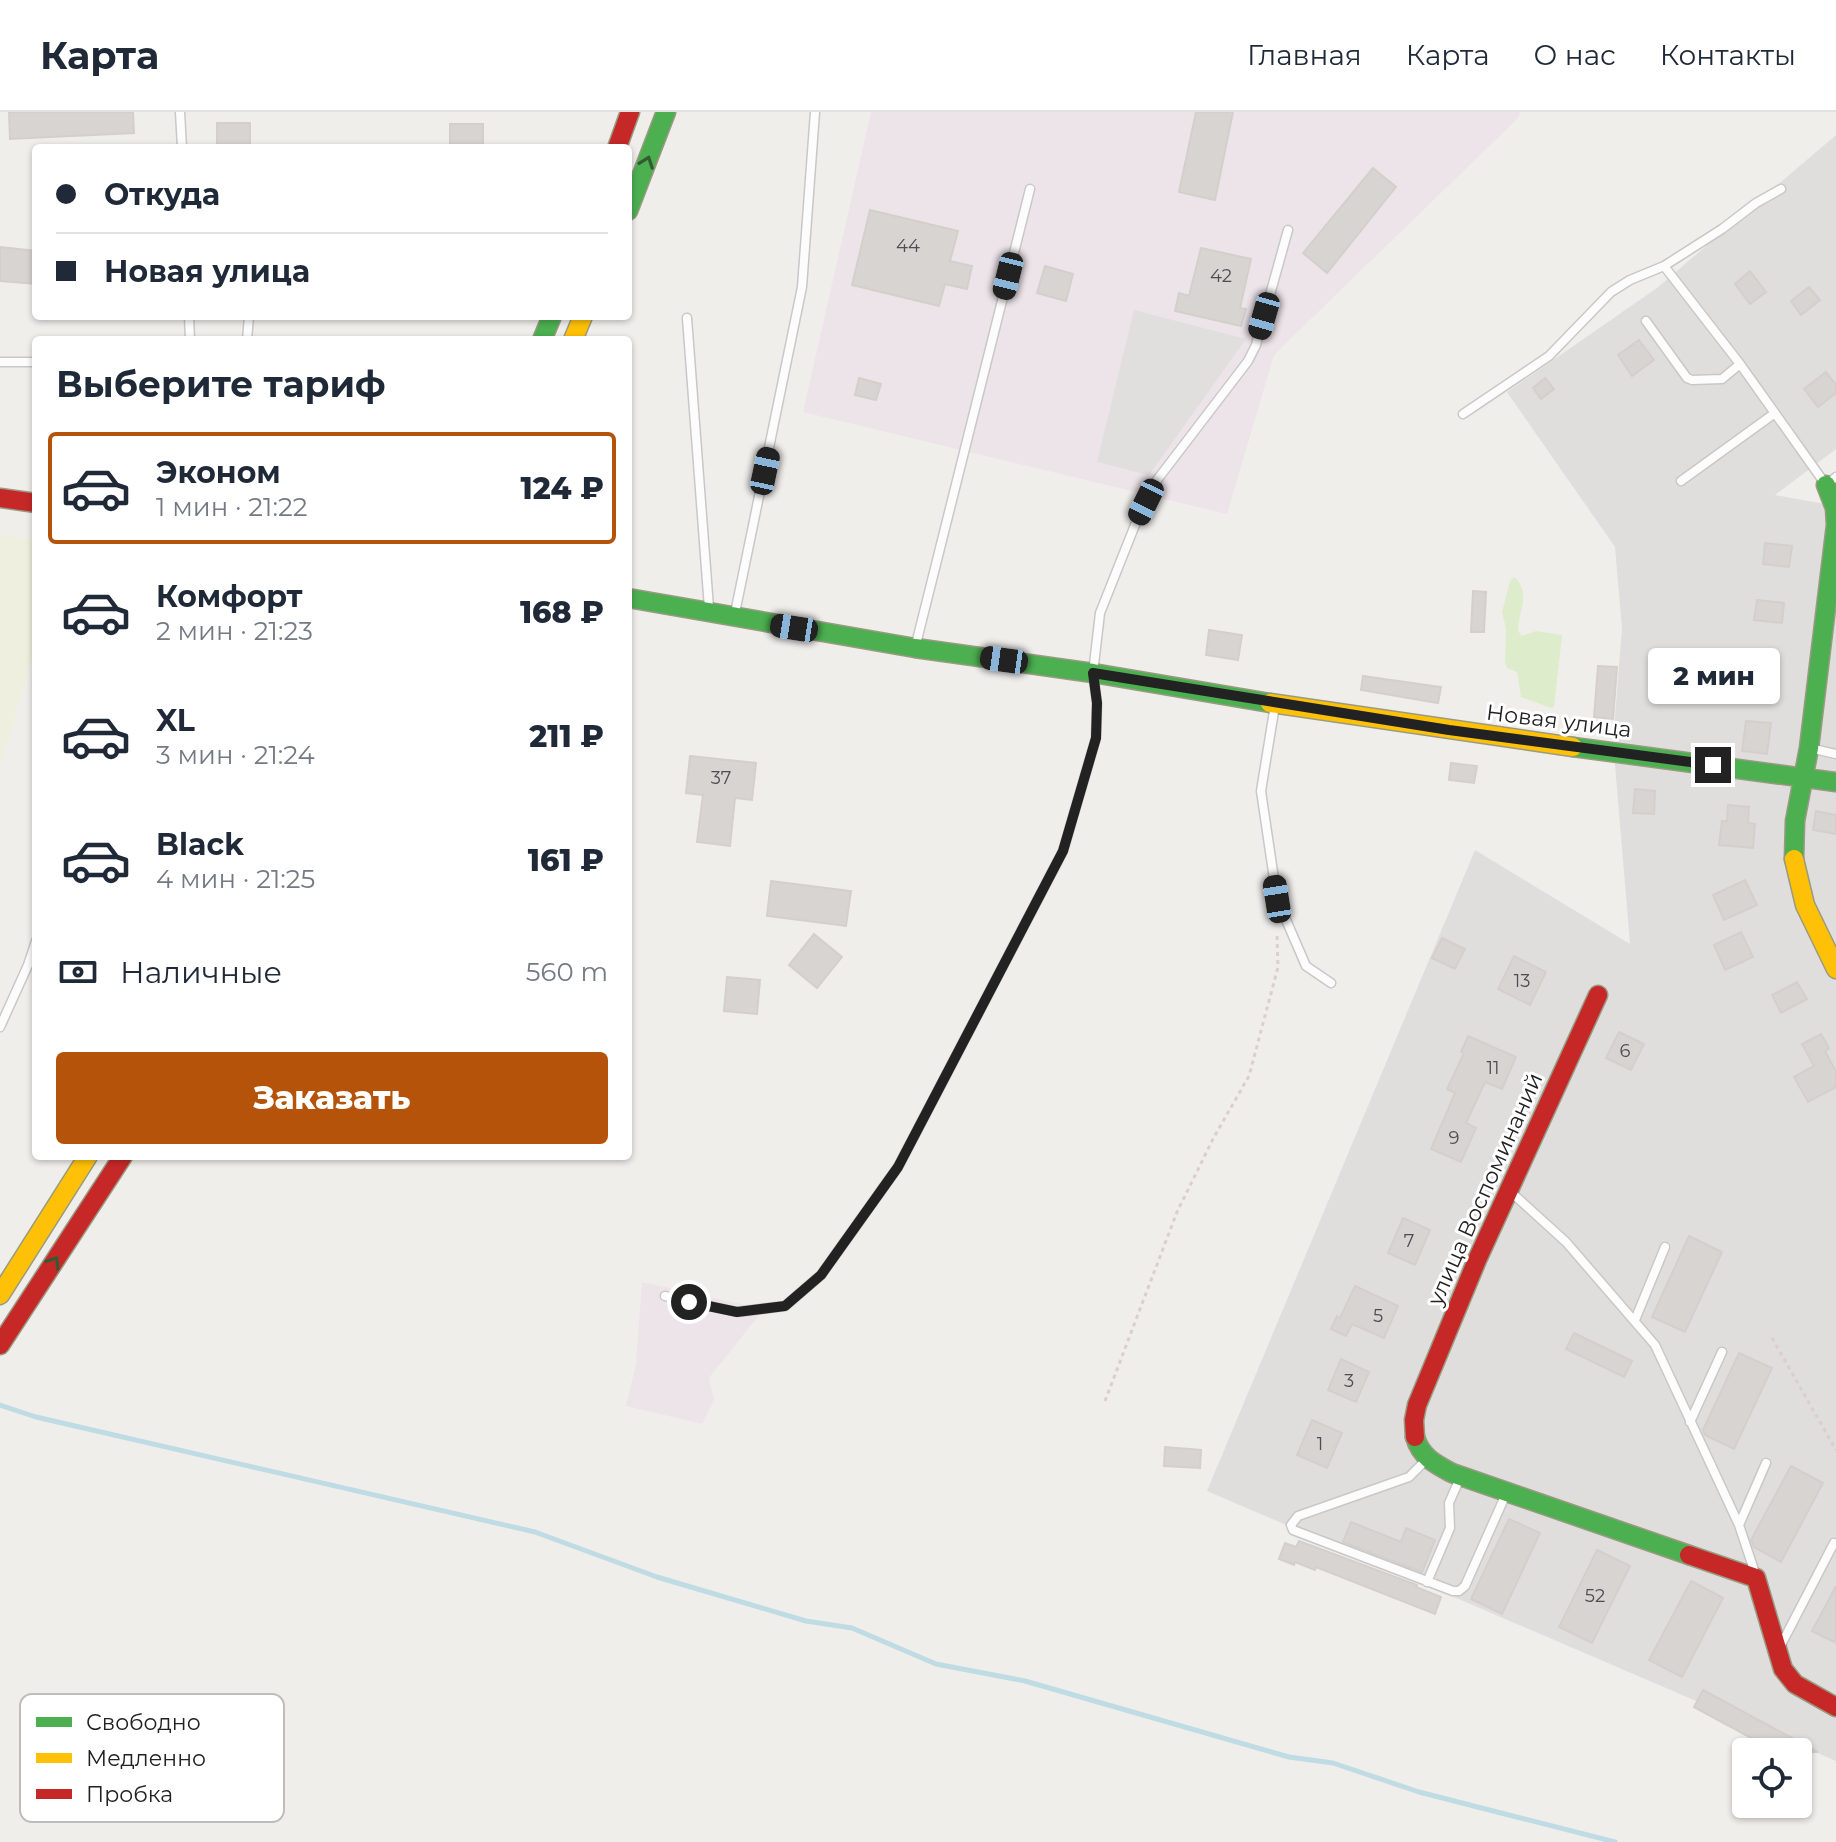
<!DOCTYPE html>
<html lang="ru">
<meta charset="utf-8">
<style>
body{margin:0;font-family:Montserrat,sans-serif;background:#f6f6f7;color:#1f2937;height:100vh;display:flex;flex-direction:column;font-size:30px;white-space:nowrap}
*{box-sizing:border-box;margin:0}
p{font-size:26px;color:#747a83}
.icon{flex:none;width:44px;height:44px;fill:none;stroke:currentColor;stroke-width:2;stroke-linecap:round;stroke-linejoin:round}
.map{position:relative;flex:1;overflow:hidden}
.sheet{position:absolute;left:32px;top:224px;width:600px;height:824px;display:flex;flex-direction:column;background:#fff;border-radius:8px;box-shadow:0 2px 6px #0004}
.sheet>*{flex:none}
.top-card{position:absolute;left:32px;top:32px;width:600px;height:176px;border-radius:8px;box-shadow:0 2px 6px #0004;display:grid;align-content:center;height:176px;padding:0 24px;background:#fff}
.fabs{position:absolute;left:1732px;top:1626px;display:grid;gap:16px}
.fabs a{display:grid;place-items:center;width:80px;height:80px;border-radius:8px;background:#fff;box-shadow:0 2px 6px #0004;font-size:40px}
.end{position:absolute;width:36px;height:36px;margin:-18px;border:10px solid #222;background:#fff;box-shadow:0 0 0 4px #fff}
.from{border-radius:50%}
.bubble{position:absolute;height:56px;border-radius:8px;background:#fff;box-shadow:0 2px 6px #0004;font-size:26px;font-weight:800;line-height:56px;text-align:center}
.car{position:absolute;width:24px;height:48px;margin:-24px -12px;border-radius:10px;box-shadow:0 0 6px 2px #0007;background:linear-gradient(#222 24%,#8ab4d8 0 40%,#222 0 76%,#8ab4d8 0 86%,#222 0)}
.top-card b{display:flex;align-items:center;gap:28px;height:76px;font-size:30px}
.top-card b+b{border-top:2px solid #e0e1e3}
.top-card i{width:20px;height:20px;background:#1f2937}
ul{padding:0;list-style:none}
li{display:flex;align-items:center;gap:24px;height:112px;margin:0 16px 12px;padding:0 8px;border:4px solid transparent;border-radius:8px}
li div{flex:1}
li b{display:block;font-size:30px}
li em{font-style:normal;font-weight:800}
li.current{border-color:#b45309}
li>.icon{width:72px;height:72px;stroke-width:1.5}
h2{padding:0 24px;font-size:36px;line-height:96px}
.pay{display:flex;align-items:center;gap:20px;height:88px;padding:0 24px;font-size:30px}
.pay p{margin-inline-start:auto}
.primary-button{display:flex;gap:16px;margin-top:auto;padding:16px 24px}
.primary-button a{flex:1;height:92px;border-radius:8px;background:#b45309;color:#fff;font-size:32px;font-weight:800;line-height:92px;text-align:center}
header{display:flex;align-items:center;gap:48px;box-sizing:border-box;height:112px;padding:0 40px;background:#fff;border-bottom:2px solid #e0e1e3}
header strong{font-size:38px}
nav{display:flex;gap:44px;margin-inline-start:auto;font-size:28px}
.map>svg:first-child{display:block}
</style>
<header>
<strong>Карта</strong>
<nav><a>Главная</a><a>Карта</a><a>О нас</a><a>Контакты</a></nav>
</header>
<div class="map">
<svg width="1836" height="1730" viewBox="0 0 1836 1730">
<rect width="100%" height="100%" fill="#f0eeeb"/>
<!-- residential -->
<path fill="#dfdedc" d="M1836,23V337L1775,383L1836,394V1649L1207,1379L1475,738L1630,832L1613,629L1622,517L1615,435L1507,280L1657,176Z"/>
<!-- industrial -->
<path fill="#ede4e9" d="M871,0H1520L1519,5L1274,243L1227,402L803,300Z
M642,1170L764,1197L709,1266L714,1288L702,1312L626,1294L636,1252Z"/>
<!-- farmland -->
<path fill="#efefdf" d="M0,422L36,428V533L0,657Z"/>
<!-- grass -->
<path fill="#ddeccb" d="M1514,465C1532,480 1518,500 1518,519L1522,524L1536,519L1562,523L1554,595L1551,596L1521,585L1517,560L1507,556L1505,551L1506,517L1502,500L1510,469Z"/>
<!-- parking -->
<path fill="#e0dfde" d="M1134,198L1246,227L1149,363L1097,350Z"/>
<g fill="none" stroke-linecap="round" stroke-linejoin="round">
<!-- stream -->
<path stroke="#bfdbe3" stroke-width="5" d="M0,1293L36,1305L535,1420L657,1465L806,1509L852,1516L936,1552L1025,1569L1289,1645L1333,1651L1419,1680L1615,1730"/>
</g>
<!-- building -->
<path fill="#d7d4d2" stroke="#d3d0cc" stroke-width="2" d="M9,0H133L134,21L10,27Z
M1196,0H1233L1215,88L1179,80Z
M217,11H250V36H217Z
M450,12H483V36H450Z
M1373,56L1396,75L1327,161L1303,141Z
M870,98L958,119L950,149L972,154L967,177L945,172L939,194L852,173Z
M0,135L36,139V172L0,169Z
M1201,136L1251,147L1240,196L1246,197L1241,214L1175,199L1179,181L1189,184Z
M1045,154L1073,162L1066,189L1037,181Z
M1750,159L1766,180L1750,192L1735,172Z
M1809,175L1820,188L1801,203L1791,189Z
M1639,228L1654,248L1632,264L1618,243Z
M1826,260L1836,273V281L1818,295L1804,277Z
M859,266L881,272L876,288L855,283Z
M1545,266L1554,277L1541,287L1533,276Z
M1765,431L1792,434L1789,455L1763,452Z
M1473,479L1486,480L1484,520H1471Z
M1757,488L1784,491L1782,511L1754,508Z
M1209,518L1242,523L1238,548L1206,543Z
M1746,543L1777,546L1776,564L1744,561Z
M1598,554L1617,555L1613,607L1594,605Z
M1363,564L1441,575L1438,591L1361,578Z
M1746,609L1771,611L1767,642L1742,639Z
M690,644L756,651L752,688L735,686L730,734L697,730L703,683L686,681Z
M1451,651L1477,654L1474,671L1449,668Z
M1635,677L1655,679L1654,702L1633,701Z
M1728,693L1749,695L1748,711L1755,712L1753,736L1719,733L1722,709H1727Z
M1816,699L1836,703V722L1813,718Z
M1745,768L1757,793L1724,808L1713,783Z
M771,769L851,779L846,814L767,804Z
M1741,820L1753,845L1725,858L1714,833Z
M814,822L842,845L817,876L789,853Z
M1442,826L1465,837L1455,857L1432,846Z
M1514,844L1546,860L1530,893L1498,877Z
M727,865L760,868L757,902L724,899Z
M1797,870L1807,887L1781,901L1772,883Z
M1619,920L1644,932L1631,958L1606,946Z
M1821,922L1829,936L1825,939L1836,960V975L1808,990L1794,965L1814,954L1802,932Z
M1468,924L1516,945L1502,977L1485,970L1466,1011L1476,1016L1461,1050L1431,1037L1455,981L1447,977L1464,941L1461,940Z
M1403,1106L1430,1118L1415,1153L1388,1141Z
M1689,1124L1722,1140L1685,1220L1652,1205Z
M1355,1174L1398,1194L1384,1226L1352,1212L1346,1224L1331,1217L1337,1204L1340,1206Z
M1574,1221L1632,1249L1624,1265L1566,1237Z
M1739,1241L1772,1256L1734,1337L1705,1323L1703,1318Z
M1341,1247L1369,1260L1356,1290L1328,1278Z
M1312,1308L1342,1321L1327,1356L1297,1343Z
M1165,1335L1201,1338L1200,1356L1164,1354Z
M1791,1354L1823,1371L1781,1450L1754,1435L1751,1428Z
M1509,1407L1540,1421L1502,1502L1471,1487Z
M1351,1410L1401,1430L1406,1416L1435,1428L1422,1460L1343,1430Z
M1299,1429L1417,1473L1416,1475L1441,1485L1435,1502L1316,1455L1315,1458L1295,1450L1294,1453L1279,1447L1285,1431L1296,1435Z
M1597,1438L1630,1454L1592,1531L1559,1515Z
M1691,1469L1723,1486L1682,1565L1649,1548Z
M1836,1474V1531L1812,1519Z
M1703,1578L1818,1640H1777L1694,1595Z"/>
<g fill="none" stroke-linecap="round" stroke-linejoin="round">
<defs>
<path id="lane" d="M180,0L182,36
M1664,154L1722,117L1756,91L1781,77
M189,204L190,228
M687,206L709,496
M1646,209L1687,266L1692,268L1722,267L1740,252L1826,373L1836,365
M247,228L249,204
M0,250H36
M1463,302L1549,244L1611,180L1630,168L1664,154L1740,252
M1681,369L1775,301
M735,501L802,175L815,0
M916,532L1030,77
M1275,593L1261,679L1277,787L1306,854L1331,871
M1814,637L1836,642
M0,915L28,853L36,829
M1512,1081L1566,1130L1655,1233L1739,1413L1755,1461
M665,1184L737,1200L785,1194L821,1163L898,1055L1063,739L1096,626L1097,591L1093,561L1100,501L1135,413L1157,368L1248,249L1256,233L1288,118
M1635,1208L1665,1135
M1690,1310L1722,1240
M1427,1347L1409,1365L1298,1404L1291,1413L1293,1418L1453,1479H1459L1465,1474L1506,1382
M1739,1413L1766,1351
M1427,1470L1450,1416L1449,1391L1460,1366
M1782,1531L1834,1431"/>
<path id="fast" d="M628,99L666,0
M542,228L552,204
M628,486L915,536L1093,561L1270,591
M1573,635L1836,670
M1794,747L1795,709L1809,636L1836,413L1835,396L1826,373
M1415,1325C1421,1345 1435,1352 1452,1361L1689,1443"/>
<path id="slow" d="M573,228L583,204
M1270,591L1573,635
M1794,747L1805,793L1836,857
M0,1183L88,1044"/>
<path id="jam" d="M617,36L630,0
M0,386L36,391
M0,1233L123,1044
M1415,1325L1414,1308L1417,1293L1477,1148L1598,883
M1689,1443L1756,1466L1783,1557L1795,1572L1836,1595"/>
</defs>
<!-- lane casing -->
<use href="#lane" stroke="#c9c8c7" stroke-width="11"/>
<!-- fast casing -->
<use href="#fast" stroke="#999a82" stroke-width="21"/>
<!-- slow casing -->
<use href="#slow" stroke="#999a82" stroke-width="21"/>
<!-- jam casing -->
<use href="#jam" stroke="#999a82" stroke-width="21"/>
<!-- path -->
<path stroke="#dccecd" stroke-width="3" stroke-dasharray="4 4" stroke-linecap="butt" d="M1772,1226L1836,1338
M1105,1289L1177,1100L1214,1025L1249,964L1278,855L1277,823"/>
<!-- lane -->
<use href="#lane" stroke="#fdfcfc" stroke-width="8"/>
<!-- fast -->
<use href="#fast" stroke="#4caf50" stroke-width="18"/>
<!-- slow -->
<use href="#slow" stroke="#ffc107" stroke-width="18"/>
<!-- jam -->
<use href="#jam" stroke="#c62828" stroke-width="18"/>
</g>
<!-- one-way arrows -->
<defs><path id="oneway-chevron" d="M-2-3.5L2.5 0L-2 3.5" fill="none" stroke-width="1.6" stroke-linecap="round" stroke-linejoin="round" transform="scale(2)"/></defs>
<g stroke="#335a34">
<use href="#oneway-chevron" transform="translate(647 50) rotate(-70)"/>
<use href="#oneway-chevron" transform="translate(54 1150) rotate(-57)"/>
</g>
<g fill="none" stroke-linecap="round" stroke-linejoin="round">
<!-- route -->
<path stroke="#222" stroke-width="10" d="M689,1190L737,1200L785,1194L821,1163L898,1055L1063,739L1096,626L1097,591L1093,561L1449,618L1713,653"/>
</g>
<g text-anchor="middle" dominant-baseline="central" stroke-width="6" stroke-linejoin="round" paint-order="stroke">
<!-- number labels -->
<g font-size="18" fill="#4f4e4e">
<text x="908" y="134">44</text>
<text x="1221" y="164">42</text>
<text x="721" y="666">37</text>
<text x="1522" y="869">13</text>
<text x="1625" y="939">6</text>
<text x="1493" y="956">11</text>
<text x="1454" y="1026">9</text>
<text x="1409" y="1129">7</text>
<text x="1378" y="1204">5</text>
<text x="1349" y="1269">3</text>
<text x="1320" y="1332">1</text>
<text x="1595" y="1484">52</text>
</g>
<!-- street labels -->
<g font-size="22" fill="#222" stroke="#fff">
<text transform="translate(1559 609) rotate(7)">Новая улица</text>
<text transform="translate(1485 1077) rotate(-66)">улица Воспоминаний</text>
</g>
</g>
<!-- legend -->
<rect x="20" y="1582" width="264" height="128" rx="12" fill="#fff" stroke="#bdbdbd" stroke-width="2"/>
<rect x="36" y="1605" width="36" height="10" fill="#4caf50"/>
<rect x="36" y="1641" width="36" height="10" fill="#ffc107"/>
<rect x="36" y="1677" width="36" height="10" fill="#c62828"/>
<g font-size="22" fill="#222">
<text x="86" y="1618">Свободно</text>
<text x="86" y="1654">Медленно</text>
<text x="86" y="1690">Пробка</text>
</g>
</svg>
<div class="fabs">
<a><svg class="icon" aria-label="locate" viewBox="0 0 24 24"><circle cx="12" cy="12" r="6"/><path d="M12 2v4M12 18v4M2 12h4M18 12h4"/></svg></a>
</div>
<i class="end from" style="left:689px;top:1190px"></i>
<i class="end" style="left:1713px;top:653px"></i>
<div class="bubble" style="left:1648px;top:536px;width:132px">2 мин</div>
<i class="car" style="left:1008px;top:164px;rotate:194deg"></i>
<i class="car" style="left:1264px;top:204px;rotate:196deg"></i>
<i class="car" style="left:765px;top:359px;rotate:12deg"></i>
<i class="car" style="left:1146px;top:390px;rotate:206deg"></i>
<i class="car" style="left:794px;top:516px;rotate:279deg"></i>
<i class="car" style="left:1004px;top:548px;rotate:278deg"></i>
<i class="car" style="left:1277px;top:787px;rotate:351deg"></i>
<div class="top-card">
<b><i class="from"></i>Откуда</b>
<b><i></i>Новая улица</b>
</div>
<section class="sheet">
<h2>Выберите тариф</h2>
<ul>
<li class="current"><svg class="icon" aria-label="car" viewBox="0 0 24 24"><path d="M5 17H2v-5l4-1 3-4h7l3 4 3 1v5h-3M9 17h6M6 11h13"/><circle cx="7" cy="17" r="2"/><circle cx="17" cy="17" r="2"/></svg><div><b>Эконом</b><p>1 мин · 21:22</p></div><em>124 ₽</em></li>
<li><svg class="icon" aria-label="car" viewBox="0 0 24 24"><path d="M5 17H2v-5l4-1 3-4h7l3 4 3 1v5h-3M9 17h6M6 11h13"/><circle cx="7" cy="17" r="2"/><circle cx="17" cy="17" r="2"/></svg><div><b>Комфорт</b><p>2 мин · 21:23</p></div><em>168 ₽</em></li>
<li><svg class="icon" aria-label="car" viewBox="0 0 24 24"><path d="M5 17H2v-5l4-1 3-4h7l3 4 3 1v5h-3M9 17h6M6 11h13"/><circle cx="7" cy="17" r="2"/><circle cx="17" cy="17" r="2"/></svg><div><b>XL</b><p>3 мин · 21:24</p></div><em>211 ₽</em></li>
<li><svg class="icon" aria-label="car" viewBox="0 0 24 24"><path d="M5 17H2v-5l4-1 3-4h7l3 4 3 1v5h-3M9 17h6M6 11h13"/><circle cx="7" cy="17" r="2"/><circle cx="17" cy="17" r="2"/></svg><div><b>Black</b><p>4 мин · 21:25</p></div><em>161 ₽</em></li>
</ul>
<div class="pay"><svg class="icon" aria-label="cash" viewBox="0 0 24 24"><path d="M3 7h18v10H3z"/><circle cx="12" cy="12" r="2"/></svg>Наличные<p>560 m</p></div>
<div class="primary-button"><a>Заказать</a></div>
</section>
</div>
